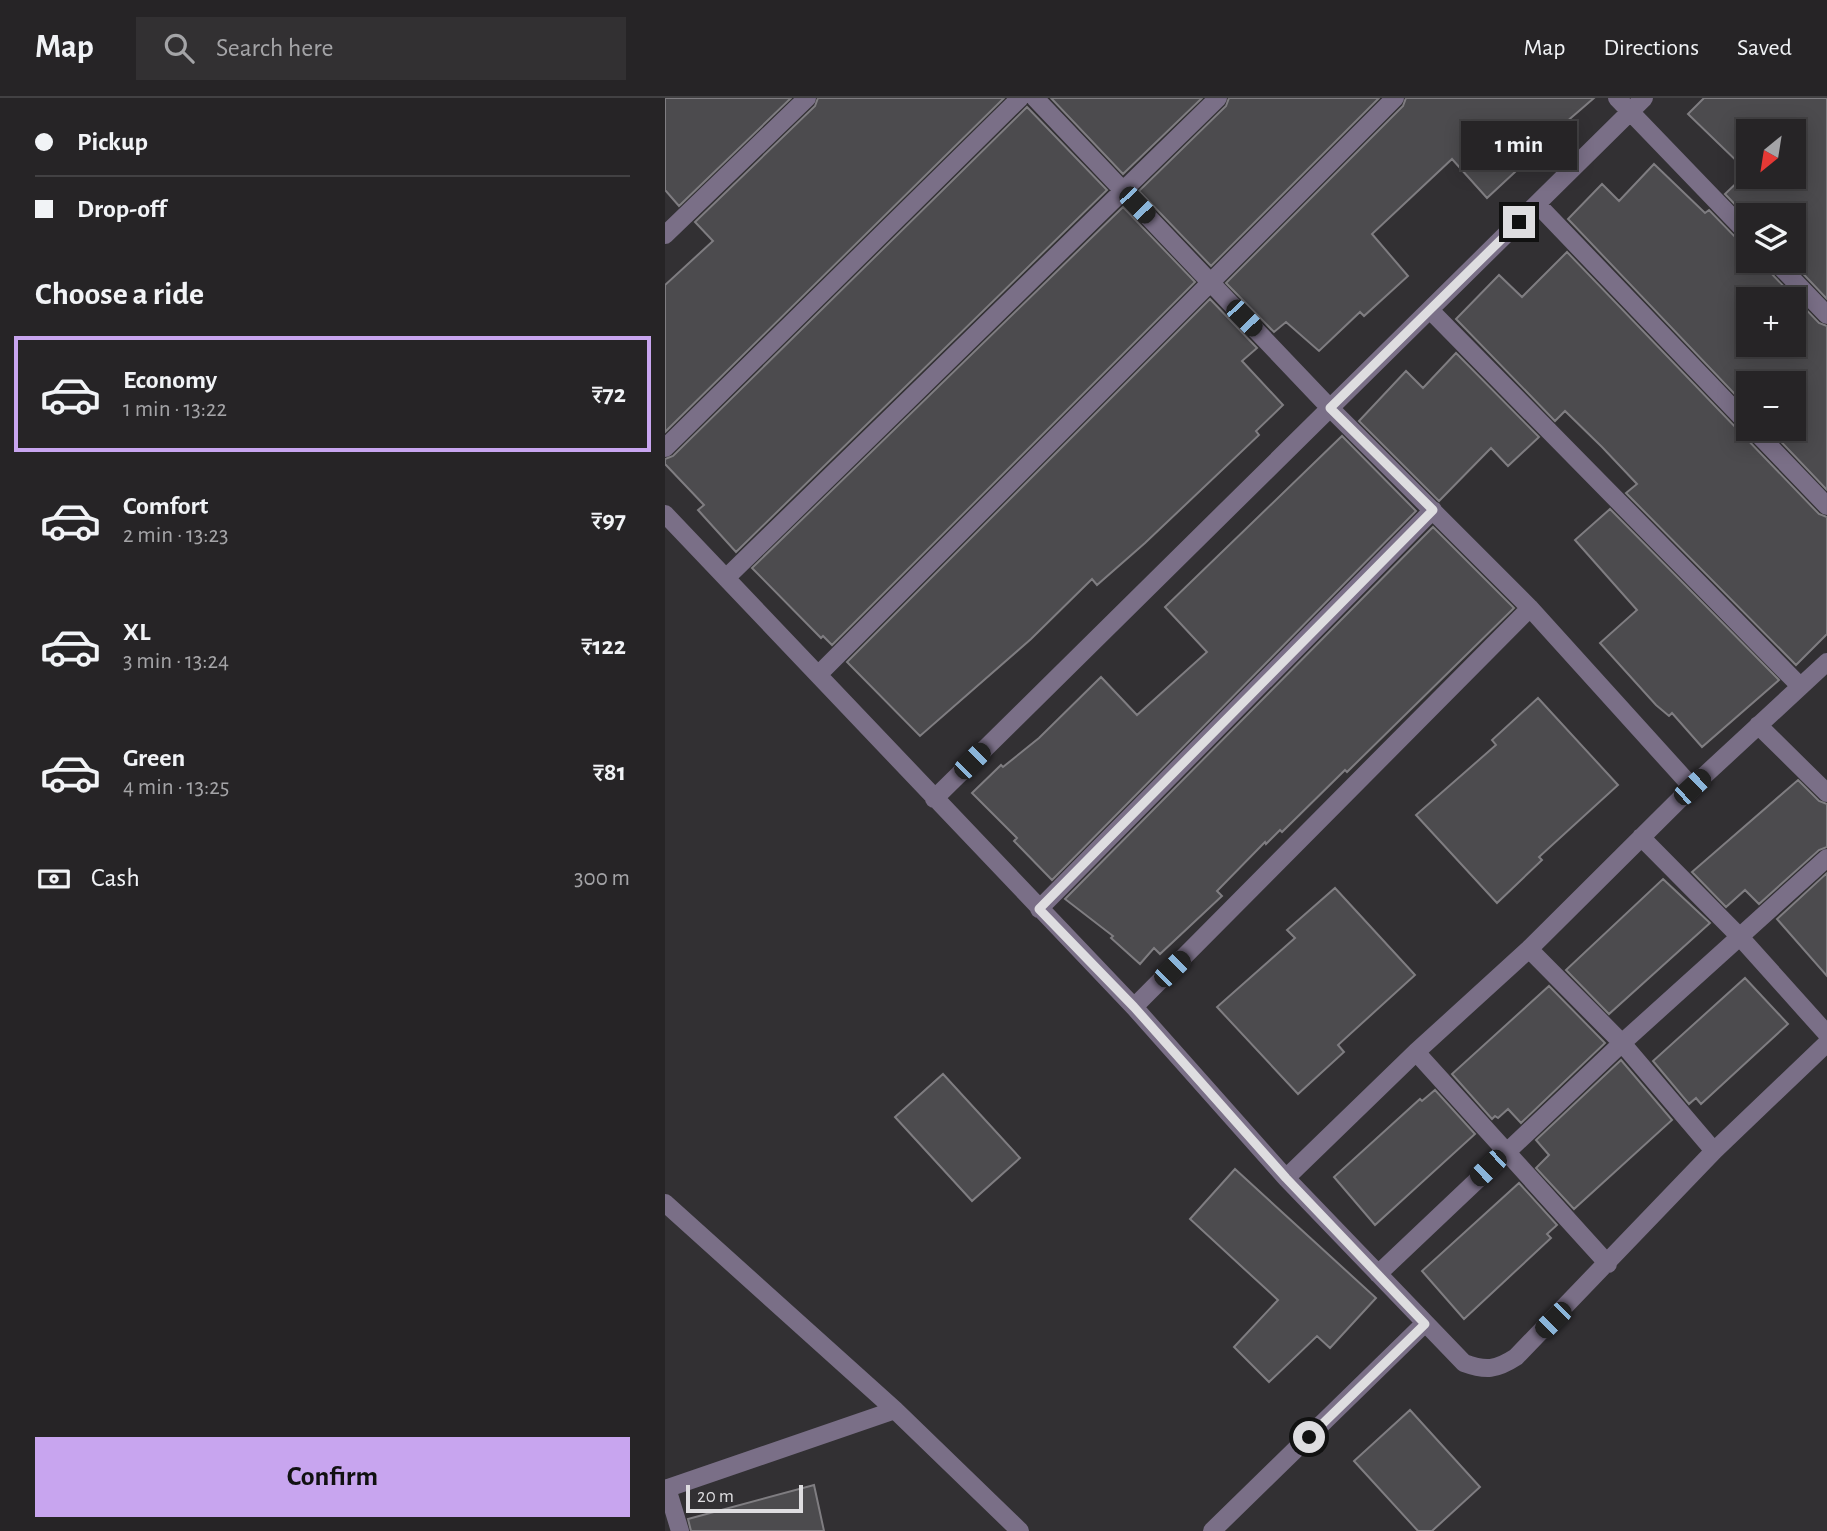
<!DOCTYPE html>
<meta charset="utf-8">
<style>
body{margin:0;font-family:"Alegreya Sans",sans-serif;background:#323032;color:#f1f3f6;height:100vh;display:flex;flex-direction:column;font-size:26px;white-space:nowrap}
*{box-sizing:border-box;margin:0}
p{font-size:23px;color:#a4a4a7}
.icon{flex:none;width:38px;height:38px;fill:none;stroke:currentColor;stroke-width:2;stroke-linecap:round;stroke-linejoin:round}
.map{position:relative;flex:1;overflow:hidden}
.panel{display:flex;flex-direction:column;background:#262426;width:665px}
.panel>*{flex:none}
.banner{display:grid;align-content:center;height:154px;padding:0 35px;background:#262426}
.needle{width:46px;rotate:210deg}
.buttons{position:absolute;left:1071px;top:21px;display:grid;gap:14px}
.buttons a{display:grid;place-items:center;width:70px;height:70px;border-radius:0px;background:#262426;box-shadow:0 4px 18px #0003,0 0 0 2px #424143;font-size:35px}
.scale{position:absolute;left:21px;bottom:18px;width:117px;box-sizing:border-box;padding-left:7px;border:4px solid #dedde0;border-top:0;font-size:19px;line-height:24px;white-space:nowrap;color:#dedde0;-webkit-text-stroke:5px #323033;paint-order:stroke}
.end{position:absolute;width:32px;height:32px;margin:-16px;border:9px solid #dedde0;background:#111;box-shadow:0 0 0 4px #111}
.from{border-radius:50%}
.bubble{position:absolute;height:49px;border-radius:0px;background:#262426;box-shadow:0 4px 18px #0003,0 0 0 2px #424143;font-size:23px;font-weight:700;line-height:49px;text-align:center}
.car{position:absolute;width:21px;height:42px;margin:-21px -10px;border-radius:9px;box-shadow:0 0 5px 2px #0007;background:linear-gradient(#222 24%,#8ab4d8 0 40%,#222 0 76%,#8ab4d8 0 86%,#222 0)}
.banner b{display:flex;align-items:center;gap:24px;height:66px;font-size:26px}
.banner b+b{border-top:2px solid #424143}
.banner i{width:18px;height:18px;background:#f1f3f6}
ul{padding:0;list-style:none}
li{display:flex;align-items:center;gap:21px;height:116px;margin:0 14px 10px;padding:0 21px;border:4px solid transparent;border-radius:0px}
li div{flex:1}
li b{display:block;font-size:26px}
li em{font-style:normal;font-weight:700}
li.selected{border-color:#c8a5ef}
li>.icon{width:63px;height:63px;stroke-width:1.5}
h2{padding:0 35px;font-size:32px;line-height:84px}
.pay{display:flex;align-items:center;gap:18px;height:77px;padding:0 35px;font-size:26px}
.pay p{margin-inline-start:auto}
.action{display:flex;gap:14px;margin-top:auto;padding:14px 35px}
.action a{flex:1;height:80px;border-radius:0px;background:#c8a5ef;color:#111;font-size:28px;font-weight:700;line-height:80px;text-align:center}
header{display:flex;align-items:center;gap:42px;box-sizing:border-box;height:98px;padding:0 35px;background:#262426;border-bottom:2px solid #424143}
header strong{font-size:33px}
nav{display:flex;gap:38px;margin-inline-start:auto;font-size:24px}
.search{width:490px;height:63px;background:#323032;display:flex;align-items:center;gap:18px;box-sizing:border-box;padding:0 24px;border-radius:0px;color:#a4a4a7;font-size:26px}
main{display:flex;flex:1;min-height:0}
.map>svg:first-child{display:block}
</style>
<header>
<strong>Map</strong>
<div class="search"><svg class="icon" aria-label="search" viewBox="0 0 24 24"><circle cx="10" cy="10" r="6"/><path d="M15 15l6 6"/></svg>Search here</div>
<nav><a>Map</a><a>Directions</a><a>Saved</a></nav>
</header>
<main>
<section class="panel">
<div class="banner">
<b><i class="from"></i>Pickup</b>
<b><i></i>Drop-off</b>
</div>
<h2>Choose a ride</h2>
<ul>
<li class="selected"><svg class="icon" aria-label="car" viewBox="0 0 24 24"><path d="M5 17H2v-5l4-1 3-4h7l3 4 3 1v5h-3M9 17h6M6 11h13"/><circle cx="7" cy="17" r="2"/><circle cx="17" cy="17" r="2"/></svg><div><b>Economy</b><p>1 min · 13:22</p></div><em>₹72</em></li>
<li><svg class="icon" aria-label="car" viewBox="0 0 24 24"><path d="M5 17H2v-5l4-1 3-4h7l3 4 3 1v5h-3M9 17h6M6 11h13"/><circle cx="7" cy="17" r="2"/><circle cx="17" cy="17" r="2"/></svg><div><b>Comfort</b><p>2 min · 13:23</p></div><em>₹97</em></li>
<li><svg class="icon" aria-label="car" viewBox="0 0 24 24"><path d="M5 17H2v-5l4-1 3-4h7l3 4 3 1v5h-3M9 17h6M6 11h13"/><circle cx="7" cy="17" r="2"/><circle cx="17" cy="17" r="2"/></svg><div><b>XL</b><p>3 min · 13:24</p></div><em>₹122</em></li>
<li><svg class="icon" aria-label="car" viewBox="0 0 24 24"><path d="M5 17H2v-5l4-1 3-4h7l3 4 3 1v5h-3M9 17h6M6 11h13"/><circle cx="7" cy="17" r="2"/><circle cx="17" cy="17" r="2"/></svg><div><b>Green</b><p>4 min · 13:25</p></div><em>₹81</em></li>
</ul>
<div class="pay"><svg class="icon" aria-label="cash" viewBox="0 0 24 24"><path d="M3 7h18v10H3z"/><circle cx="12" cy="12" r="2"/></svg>Cash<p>300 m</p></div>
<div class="action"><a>Confirm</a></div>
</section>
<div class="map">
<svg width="1162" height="1433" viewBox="0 0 1162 1433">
<rect width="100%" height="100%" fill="#323033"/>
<!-- building -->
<path fill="#4c4b4e" stroke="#7f7d81" stroke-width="2" fill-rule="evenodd" d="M0,0H126L14,108L0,92Z
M153,0H339L0,334V187L48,143L30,124L150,8Z
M386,0H537L458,76Z
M564,0H714L546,168L474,93L561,8Z
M741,0H929L863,57L849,72L850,74L822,100L787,61L707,136L743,178L699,218L695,214L654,253L621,224L609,234L561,185L738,8Z
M1039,0H1162V201L1126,163H1129V117H1083V120L1060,96L1083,74V79H1129V33H1083V74L1023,16Z
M362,9L442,92L71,454L33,412L39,407L0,366V361L8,358Z
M989,66L1040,115L1044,112L1075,144L1083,147V163H1099L1102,171L1154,225L1162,228V392L1104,331H1129V285H1083V310L903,121L937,86L954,103ZM1083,201H1129V247H1083Z
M458,109L530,184L167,547L158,538L156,540L87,470Z
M902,154L1154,416L1162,419V536L1131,567L961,395L972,386L937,349L900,313L890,323L791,221L834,177L857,199Z
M545,201L592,250L577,263L618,307L591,333L594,337L480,445L432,487L427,481L366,541L255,638L182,564Z
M791,255L874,339L843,368L826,350L774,403L694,323L741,273L758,290Z
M677,338L751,413L387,782L349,743L352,740L307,695L336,667L338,669L374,640L436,579L472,617L542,554L500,509Z
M945,411L1114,582L1037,649L1007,615L1004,618L991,607L935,545L972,512L910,442Z
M768,429L849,510L682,674L680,672L617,734L615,732L601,746L600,744L552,793L557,798L495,856L489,850L475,866L446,840L448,838L400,801Z
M873,600L953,687L874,759L877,762L832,805L751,717L831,647L827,642Z
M1133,682L1154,703L1162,706V749L1154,752L1094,806L1080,792L1061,809L1027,774Z
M1162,775V878L1112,821Z
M998,781L1045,825L944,916L901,872Z
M670,790L750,877L673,947L679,954L633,996L552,909L630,840L622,832Z
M1080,880L1123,926L1036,1006L1031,1000L1024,1006L988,963Z
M884,888L940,945L856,1025L843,1011L833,1020L830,1018L827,1021L787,976Z
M956,962L1007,1022L909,1111L871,1070L884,1057L871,1042Z
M278,976L355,1060L307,1103L230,1019Z
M770,992L810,1036L710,1127L669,1079L755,1001L757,1003Z
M570,1071L711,1200L665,1250L652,1238L604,1284L569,1249L613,1202L525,1121Z
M854,1085L892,1127L882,1136L886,1140L799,1221L757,1173Z
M745,1312L815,1389L767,1433H753L689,1363Z
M149,1387L159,1433H26L23,1421Z"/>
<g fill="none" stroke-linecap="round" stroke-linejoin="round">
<!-- minor -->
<path stroke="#7a6f87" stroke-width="18" d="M370,0L665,310L865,510L1027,689
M952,0L1083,136
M872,106L1083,326
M0,137L142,0
M1110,163L1162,217
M765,212L1135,588
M1088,331L1162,408
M0,350L355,0
M0,416L469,909L621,1080L799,1265C821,1273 831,1272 851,1259L1049,1053L1162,945
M61,480L553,0
M153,577L730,0
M1093,627L1162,695
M269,701L979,0
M976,739L1075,839L1162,936
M374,811L768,412
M864,851L957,945L1049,1053
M469,909L865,510
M751,954L943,1166
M621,1080L751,954L864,851L1027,689L1162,564
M0,1105L230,1312L355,1433
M713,1176L957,945L1162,760
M2,1390L15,1433
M0,1391L230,1312
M547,1433L760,1225"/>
</g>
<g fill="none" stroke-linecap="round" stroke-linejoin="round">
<!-- route -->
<path stroke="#dedde0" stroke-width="9" d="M644,1339L760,1226L621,1080L469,909L374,811L768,412L665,310L854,124"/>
</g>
</svg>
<div class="buttons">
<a><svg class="needle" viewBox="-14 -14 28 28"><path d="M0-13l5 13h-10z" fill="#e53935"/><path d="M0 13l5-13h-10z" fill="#a4a4a7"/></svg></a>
<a><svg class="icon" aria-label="layers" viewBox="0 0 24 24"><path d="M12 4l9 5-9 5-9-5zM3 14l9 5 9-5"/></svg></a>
<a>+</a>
<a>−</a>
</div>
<div class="scale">20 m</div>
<i class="end from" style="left:644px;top:1339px"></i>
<i class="end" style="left:854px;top:124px"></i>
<div class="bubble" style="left:796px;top:23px;width:116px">1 min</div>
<i class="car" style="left:472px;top:107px;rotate:136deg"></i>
<i class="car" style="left:579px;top:220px;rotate:136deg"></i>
<i class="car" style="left:307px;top:663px;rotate:45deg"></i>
<i class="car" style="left:1027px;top:689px;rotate:47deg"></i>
<i class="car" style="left:507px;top:871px;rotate:45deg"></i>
<i class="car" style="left:823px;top:1070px;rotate:226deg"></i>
<i class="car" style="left:888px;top:1222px;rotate:225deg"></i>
</div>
</main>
